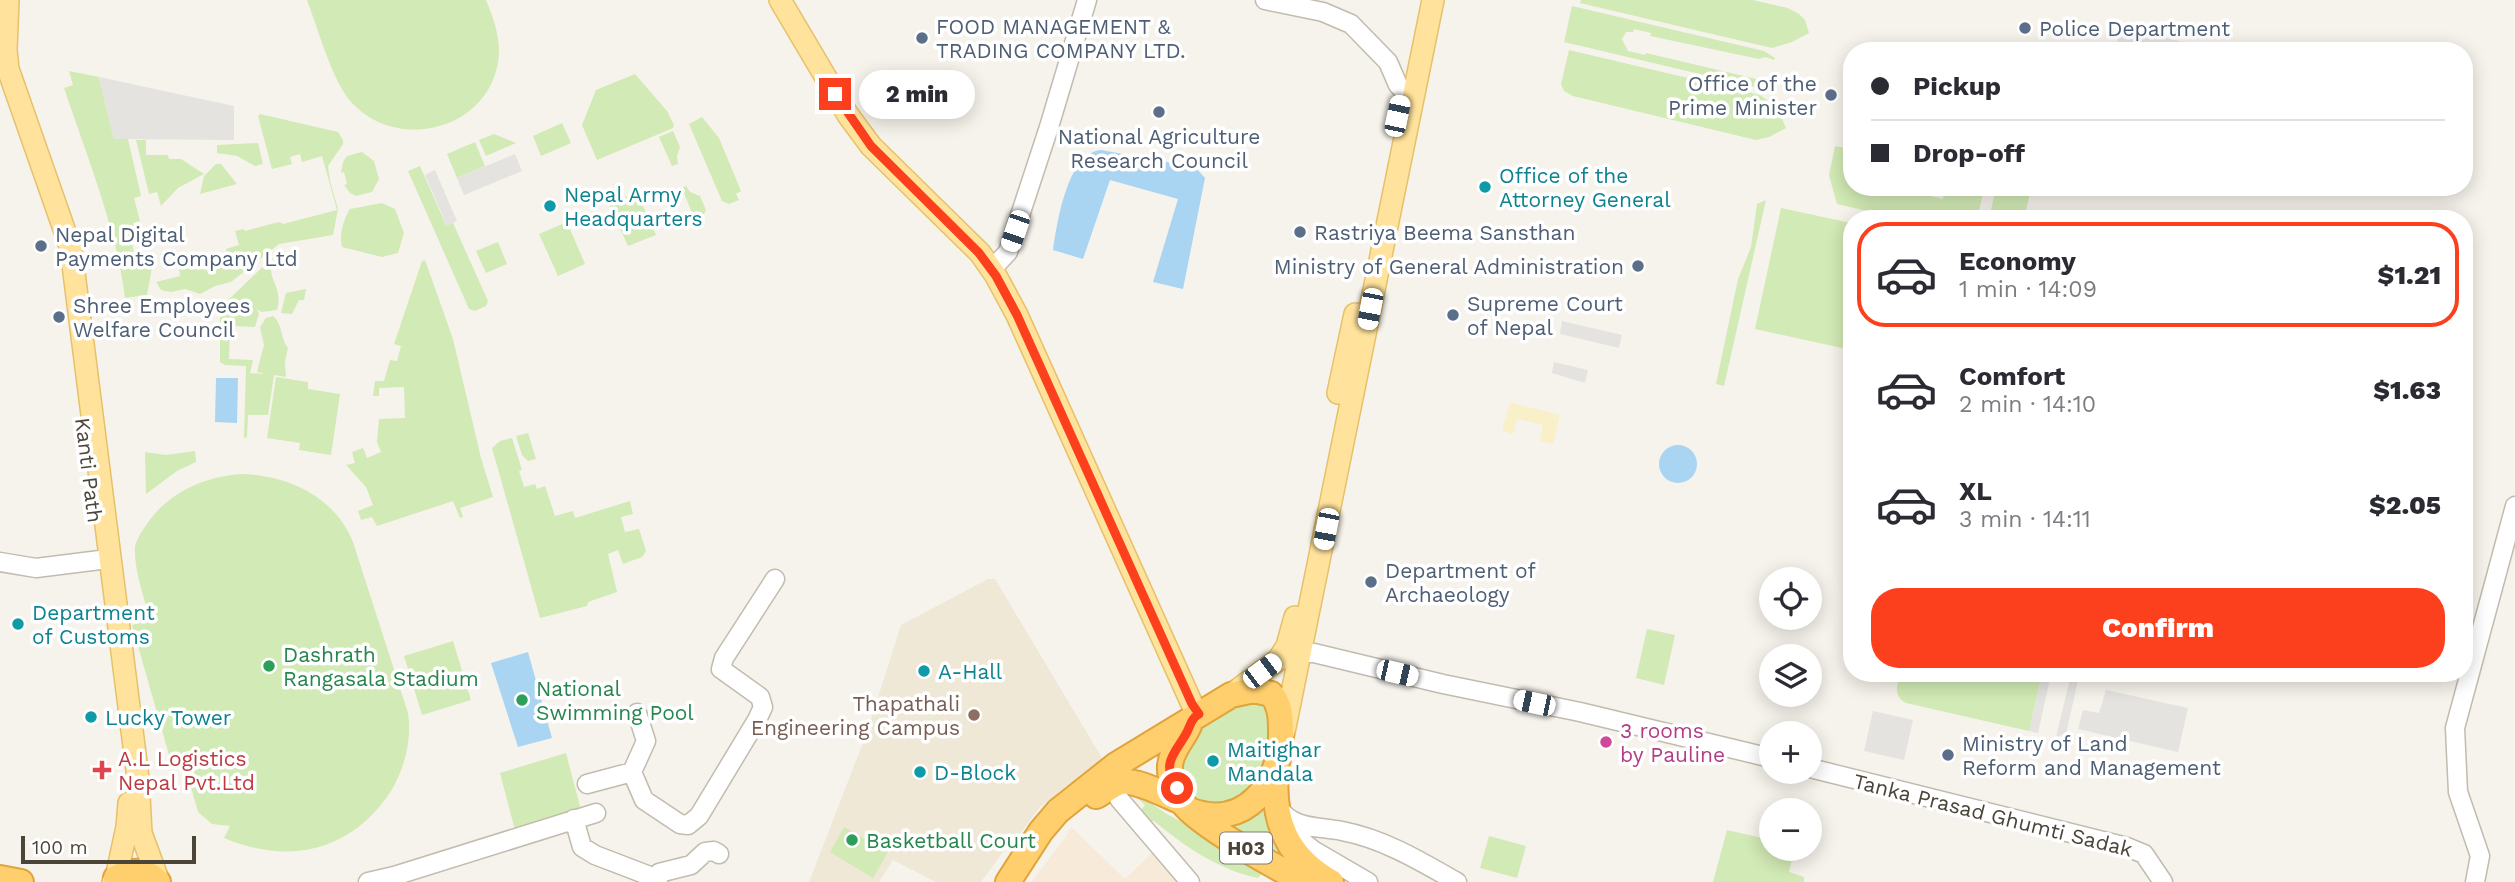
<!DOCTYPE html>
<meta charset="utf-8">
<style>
body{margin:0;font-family:"Work Sans",sans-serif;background:#f7f7f7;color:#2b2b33;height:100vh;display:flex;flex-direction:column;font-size:26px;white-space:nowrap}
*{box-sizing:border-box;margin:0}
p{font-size:23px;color:#7c7c81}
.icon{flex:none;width:38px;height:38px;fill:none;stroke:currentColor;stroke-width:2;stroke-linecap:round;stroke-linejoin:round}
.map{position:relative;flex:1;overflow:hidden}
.side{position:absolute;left:1843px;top:210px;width:630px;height:472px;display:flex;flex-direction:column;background:#fff;border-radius:28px;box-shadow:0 4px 18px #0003}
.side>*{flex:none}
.top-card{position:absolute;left:1843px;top:42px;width:630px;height:154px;border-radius:28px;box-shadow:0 4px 18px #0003;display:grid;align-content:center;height:154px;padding:0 28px;background:#fff}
.tools{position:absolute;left:1759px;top:567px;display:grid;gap:14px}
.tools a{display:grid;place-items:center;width:63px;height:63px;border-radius:50%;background:#fff;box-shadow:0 4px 18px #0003;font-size:35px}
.scale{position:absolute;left:21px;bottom:18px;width:175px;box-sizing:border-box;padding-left:7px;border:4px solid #4b4439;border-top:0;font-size:19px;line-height:24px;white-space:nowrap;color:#4b4439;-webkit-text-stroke:5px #fff;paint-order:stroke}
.end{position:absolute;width:32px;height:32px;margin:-16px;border:9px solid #fc3f1d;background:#fff;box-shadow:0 0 0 4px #fff}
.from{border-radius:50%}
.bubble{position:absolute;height:49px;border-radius:24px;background:#fff;box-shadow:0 4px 18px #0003;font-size:23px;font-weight:800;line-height:49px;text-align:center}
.car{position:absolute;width:21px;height:42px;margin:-21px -10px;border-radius:9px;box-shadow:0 0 5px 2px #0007;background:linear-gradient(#fff 24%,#345 0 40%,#fff 0 76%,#345 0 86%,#fff 0)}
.top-card b{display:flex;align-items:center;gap:24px;height:66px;font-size:26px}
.top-card b+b{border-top:2px solid #e1e1e2}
.top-card i{width:18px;height:18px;background:#2b2b33}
ul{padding:12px 0 0;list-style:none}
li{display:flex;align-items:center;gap:21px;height:105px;margin:0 14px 10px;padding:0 14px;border:4px solid transparent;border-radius:28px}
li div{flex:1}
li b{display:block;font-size:26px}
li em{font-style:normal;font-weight:800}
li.active{border-color:#fc3f1d}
li>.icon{width:63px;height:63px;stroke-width:1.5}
.button{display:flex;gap:14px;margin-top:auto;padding:14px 28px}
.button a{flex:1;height:80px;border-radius:28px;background:#fc3f1d;color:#fff;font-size:28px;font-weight:800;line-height:80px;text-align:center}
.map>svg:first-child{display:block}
</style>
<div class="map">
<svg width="2515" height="882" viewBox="0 0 2515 882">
<rect width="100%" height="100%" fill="#f6f3ec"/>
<!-- commercial -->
<path fill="#f7ead8" d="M1071,827L1125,879L1155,850L1186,882H1031L1065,838Z"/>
<!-- education -->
<path fill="#efe8d6" d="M988,579H995L1102,758L1100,766L1066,786L1040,807L1019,835L1014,837L981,882H936L893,860L879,882H809L866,735L901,625Z"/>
<!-- green -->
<path fill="#d2eab5" d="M307,0H486C493,17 499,33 499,52C496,127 401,155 352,103C332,81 318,29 307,0Z
M1581,0H1753L1788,8L1799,14L1805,20L1809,33L1792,42L1772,48L1580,3Z
M1572,6L1764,51L1775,58L1774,60L1765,57L1759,59L1650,36L1651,33L1634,29L1633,32H1626L1622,39L1628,51L1645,55L1646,53L1756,79L1769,85L1755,87L1564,42Z
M1569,50L1760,95L1777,107L1786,128L1769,137L1756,140L1573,96L1564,91L1561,84Z
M69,71L99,77L114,139H128L141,196L134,198L140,221L133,223L135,230L129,233L135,256L142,254L144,262L150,260L152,267L147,295L125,298C116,226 87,157 64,88L73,85Z
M635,74L667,111L674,125L673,128L597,160L582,125L596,90Z
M260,114L338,132L343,140V144L328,166L330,181L338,209L333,235L279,244L231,282L215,286L200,294L185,289L171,292L161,290L156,282L180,276L179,267L227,253L226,249L239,245L235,231L244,229L245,231L279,222L283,224L337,210L322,156L302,162L300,154L290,157L292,164L272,169L258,116Z
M702,117L719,138L741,191L736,194L739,200L729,204L722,201L689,124Z
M562,123L571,143L541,156L533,136Z
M673,131L680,147L677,156L678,164L672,166L659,137Z
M494,134L516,143L486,156L479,140Z
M136,140H146V155H168L169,159H181L204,174L178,188L161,206L157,192L149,194Z
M475,142L485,166L457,178L447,154Z
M258,143L263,164L255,166L237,156L217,153V145Z
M1835,146L1851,149L1852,187H1926L1925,195L1943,199L1945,187L1984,190L1977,219H1902L1837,204L1829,175Z
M362,152L374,161L379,179L372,192L356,196L350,193L344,185L347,184L344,172L341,173L343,162L347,156Z
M216,164H221L237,184L200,194L204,176Z
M420,166L446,225L453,223L488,301L486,306L475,311L469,309L408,171Z
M686,186L690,192L700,196L706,210L704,214L694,218L682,188Z
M1996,187L2031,189L2024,219H1989Z
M637,192L656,235L628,246L609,204Z
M1766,200L1724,386L1716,384L1738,279L1751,247L1757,204Z
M382,203L395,209L404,233L398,253L382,257L342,247C339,236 343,220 350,209Z
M1781,208L1851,223V350L1755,329Z
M567,222L585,264L558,276L539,234Z
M498,242L507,264L486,273L476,251Z
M273,257C265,281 284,285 277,310L261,312L257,309L259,314L255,327L230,326L229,359L253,360L250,373L265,374L257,372L264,345L260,327L266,318L273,316C283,324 280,338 288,348L285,362L286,377L274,375L268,415H248L247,437L244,438L246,366L225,365L220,362V313L224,304Z
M425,260L453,339L481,458L493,497L460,508L463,517L460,518L453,501L377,526L372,517L361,520L358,511L373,505L366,487L346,465L355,463L352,452L363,448L367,458L381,452L377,442L379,419L405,418L404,387L379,388V396H373L375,381H384L390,360L397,361L401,346L394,344L422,261Z
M306,289L304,300H299L292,314L281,313L286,293Z
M276,377L308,382V389L340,394L331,455L299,450L300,443L267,438Z
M528,433L536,459L528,461L522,455L516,436Z
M512,438L522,470L519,471L524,487L535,484L537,489L545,486L555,516L573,511L575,518L630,501L633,514L621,517L625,532L639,529L646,551L642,557L623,564L618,550L608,554L617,592L588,602L587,606L540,618L492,448L500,441Z
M195,451L196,462L177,471L146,494L145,452L166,455Z
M245,474C292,477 335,498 353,542L408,713C412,739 405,768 391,791C351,852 289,865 224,838L230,826L212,824L198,812L185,766L173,769L132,625L150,620C144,596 134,571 135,547C136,541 141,532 145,527C166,493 206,475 245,474Z
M1647,629L1675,635L1664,685L1636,678Z
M453,641L471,700L422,715L404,656Z
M1900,674H2042L2029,731L1906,703C1893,696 1897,686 1900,674Z
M1259,696L1272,713L1261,773L1251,792L1219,806L1193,799L1176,771L1200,730L1240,703Z
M566,753L581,810L515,830L500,773Z
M1136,794L1167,814L1252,860L1261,869L1262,873L1258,878C1219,870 1184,846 1154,821L1146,822L1140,816L1141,810L1145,805L1135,796Z
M1264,802L1293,862L1226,827L1246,819Z
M844,827L888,852L873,878L830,852Z
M1727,830L1771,840V849H1794L1789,872L1804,877V882H1713Z
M1489,836L1526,846L1517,878L1480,868Z"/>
<!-- sand -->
<path fill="#f9efc9" d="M1510,402L1560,415L1553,444L1540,441L1543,425L1517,419L1513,434L1502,431Z"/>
<!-- parking -->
<path fill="#e5e3e0" d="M2121,27L2179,41L2177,51H2115Z
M99,77L234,106V140L114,139Z
M515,154L522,171L464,195L457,178Z
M435,170L457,221L447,226L425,175Z
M1562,321L1622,335L1619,348L1560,334Z
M1554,362L1588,370L1585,383L1552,373Z
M2042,674H2051L2038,733L2029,731Z
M2079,676L2066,734L2056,737L2070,679Z
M2106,690L2188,708L2178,752L2078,729L2083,710L2099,713Z
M1873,711L1913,720L1904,760L1864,751Z"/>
<!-- water -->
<path fill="#a9d4f2" d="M1101,150L1195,167L1205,178L1183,289L1153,282L1178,199L1110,180L1083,259L1053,250C1057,224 1067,153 1101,150Z
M216,378H238L237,423L215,422Z
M1659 464a19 19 0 1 1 38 0a19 19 0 1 1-38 0Z
M528,652L552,738L518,747L491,663Z"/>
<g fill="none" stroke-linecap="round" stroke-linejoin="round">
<defs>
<path id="minor" d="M1265,0L1323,12L1351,24L1388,62L1398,85L1403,90
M992,269L1008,252L1049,127L1087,0
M0,562L36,568L100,560
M1301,653H1314L1443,684L1580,712L1771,758
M1810,768L2127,847L2144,854L2163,882
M632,772L646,741L637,713
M587,784L632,772L644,800L680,824L688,825L699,816L757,720L763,707L760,697L721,669L724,658L775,579
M1112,786L1120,800L1190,882
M1278,807C1293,830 1318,826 1342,831C1384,839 1420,861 1457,882
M574,819L582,847L595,855L655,878L658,882
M1288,830L1313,850L1368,882
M655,878L659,873L691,865L705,852L714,851L719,854
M368,882L394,876L596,813
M2475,882L2480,856L2458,792L2455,728L2515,506"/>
<path id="major" d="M8,0L6,50L8,69L71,249L138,778L141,833L159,882
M780,0L848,115L871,146L980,253L996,276L1017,315L1192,704L1199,714
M1338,393L1355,314
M1278,660L1287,646L1295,617
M1232,694L1278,660L1289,655
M1284,732L1433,0
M113,882L116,878L127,827L129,803"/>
<path id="highway" d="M1190,723C1185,738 1171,749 1170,766C1169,778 1176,792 1182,802C1198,825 1277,868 1305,882
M1276,770C1272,820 1286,857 1331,882
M1096,796C1104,792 1112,784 1121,782C1137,779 1167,796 1182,802
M0,878L21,882
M116,878C131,869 145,869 158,882
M1008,882L1041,831L1058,811L1116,765L1231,695L1254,690L1271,694C1280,704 1281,716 1281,730C1283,782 1245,832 1189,810"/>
</defs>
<!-- minor casing -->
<use href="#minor" stroke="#c2bbae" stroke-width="21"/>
<!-- major casing -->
<use href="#major" stroke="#e6c16a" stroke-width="24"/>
<!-- highway casing -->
<use href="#highway" stroke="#e0a43c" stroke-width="28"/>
<!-- minor -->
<use href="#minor" stroke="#fff" stroke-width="18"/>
<!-- major -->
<use href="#major" stroke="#ffe39c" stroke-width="21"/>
<!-- highway -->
<use href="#highway" stroke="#ffcf6e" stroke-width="24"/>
</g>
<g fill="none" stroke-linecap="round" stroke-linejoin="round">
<!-- route -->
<path stroke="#fc3f1d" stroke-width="9" d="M835,94L871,146L979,253L996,276L1017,315L1192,704L1199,714C1191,719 1191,724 1187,732C1176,753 1160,762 1177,788"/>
</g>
<!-- markers -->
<g fill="#5c6f8a" stroke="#fff" stroke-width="2.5">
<circle cx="2025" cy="28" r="7"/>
<circle cx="922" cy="38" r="7"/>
<circle cx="1831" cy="95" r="7"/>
<circle cx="1159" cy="112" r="7"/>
<circle cx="1300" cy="232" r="7"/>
<circle cx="41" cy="246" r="7"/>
<circle cx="1638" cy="266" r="7"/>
<circle cx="1453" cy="315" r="7"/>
<circle cx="59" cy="317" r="7"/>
<circle cx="1371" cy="582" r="7"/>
<circle cx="1948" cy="755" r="7"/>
</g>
<g fill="#0f9aa8" stroke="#fff" stroke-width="2.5">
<circle cx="1485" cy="187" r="7"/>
<circle cx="550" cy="206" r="7"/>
<circle cx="18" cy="624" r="7"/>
<circle cx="924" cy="671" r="7"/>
<circle cx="91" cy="717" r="7"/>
<circle cx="1213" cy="761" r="7"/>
<circle cx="920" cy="772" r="7"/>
</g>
<g fill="#2e9e5b" stroke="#fff" stroke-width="2.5">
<circle cx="269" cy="666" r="7"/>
<circle cx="522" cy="700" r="7"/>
<circle cx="852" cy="840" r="7"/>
</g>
<circle fill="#8d6e63" stroke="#fff" stroke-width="2.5" cx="974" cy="715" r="7"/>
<circle fill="#d1479c" stroke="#fff" stroke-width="2.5" cx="1606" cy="742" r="7"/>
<path fill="#e0444e" stroke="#fff" stroke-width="2.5" d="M98.5 759.5h7v7h7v7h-7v7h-7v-7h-7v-7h7z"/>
<g text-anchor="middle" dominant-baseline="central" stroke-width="7" stroke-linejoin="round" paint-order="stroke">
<!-- shield labels -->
<rect fill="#fff" stroke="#817c74" stroke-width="2" x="1220" y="832.5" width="52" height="31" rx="5"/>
<g font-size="19" font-weight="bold" fill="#4b4439">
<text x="1246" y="848">H03</text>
</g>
<!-- service labels -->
<g font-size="21" fill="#4e5e75" stroke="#fff" text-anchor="start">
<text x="936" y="26">FOOD MANAGEMENT &amp;<tspan x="936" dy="24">TRADING COMPANY LTD.</tspan></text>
<text x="2039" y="28">Police Department</text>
<text x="1817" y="83" text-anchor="end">Office of the<tspan x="1817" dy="24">Prime Minister</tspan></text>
<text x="1159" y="136" text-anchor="middle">National Agriculture<tspan x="1159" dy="24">Research Council</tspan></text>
<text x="1314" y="232">Rastriya Beema Sansthan</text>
<text x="55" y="234">Nepal Digital<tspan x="55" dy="24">Payments Company Ltd</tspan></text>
<text x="1624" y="266" text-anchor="end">Ministry of General Administration</text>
<text x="1467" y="303">Supreme Court<tspan x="1467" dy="24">of Nepal</tspan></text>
<text x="73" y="305">Shree Employees<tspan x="73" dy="24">Welfare Council</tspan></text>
<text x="1385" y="570">Department of<tspan x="1385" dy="24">Archaeology</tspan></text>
<text x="1962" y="743">Ministry of Land<tspan x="1962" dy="24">Reform and Management</tspan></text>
</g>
<!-- culture labels -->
<g font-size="21" fill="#0d838f" stroke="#fff" text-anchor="start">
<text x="1499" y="175">Office of the<tspan x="1499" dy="24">Attorney General</tspan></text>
<text x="564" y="194">Nepal Army<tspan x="564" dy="24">Headquarters</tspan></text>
<text x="32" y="612">Department<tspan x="32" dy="24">of Customs</tspan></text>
<text x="938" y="671">A-Hall</text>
<text x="105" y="717">Lucky Tower</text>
<text x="1227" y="749">Maitighar<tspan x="1227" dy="24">Mandala</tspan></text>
<text x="934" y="772">D-Block</text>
</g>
<!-- street labels -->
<g font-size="21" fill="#4b4439" stroke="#fff">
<text transform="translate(89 470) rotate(83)">Kanti Path</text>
<text transform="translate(1993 815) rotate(14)">Tanka Prasad Ghumti Sadak</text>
</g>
<!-- leisure labels -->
<g font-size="21" fill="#27864d" stroke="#fff" text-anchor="start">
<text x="283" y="654">Dashrath<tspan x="283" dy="24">Rangasala Stadium</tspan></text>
<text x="536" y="688">National<tspan x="536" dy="24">Swimming Pool</tspan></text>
<text x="866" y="840">Basketball Court</text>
</g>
<!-- education labels -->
<g font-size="21" fill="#785e54" stroke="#fff" text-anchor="end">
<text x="960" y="703">Thapathali<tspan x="960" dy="24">Engineering Campus</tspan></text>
</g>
<!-- hotel labels -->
<g font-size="21" fill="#b23c85" stroke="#fff" text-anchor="start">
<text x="1620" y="730">3 rooms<tspan x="1620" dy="24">by Pauline</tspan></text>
</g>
<!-- health labels -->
<g font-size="21" fill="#be3a42" stroke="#fff" text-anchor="start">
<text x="118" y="758">A.L Logistics<tspan x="118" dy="24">Nepal Pvt.Ltd</tspan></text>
</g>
</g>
</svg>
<div class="tools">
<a><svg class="icon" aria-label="locate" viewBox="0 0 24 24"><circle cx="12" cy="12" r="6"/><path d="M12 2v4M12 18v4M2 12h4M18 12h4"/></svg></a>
<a><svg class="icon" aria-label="layers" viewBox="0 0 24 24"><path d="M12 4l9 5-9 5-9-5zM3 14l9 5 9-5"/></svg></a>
<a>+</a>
<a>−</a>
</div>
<div class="scale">100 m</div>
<i class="end from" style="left:1177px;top:788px"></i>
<i class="end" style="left:835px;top:94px"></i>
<div class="bubble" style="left:859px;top:70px;width:116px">2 min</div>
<i class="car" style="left:1397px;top:116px;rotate:12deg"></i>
<i class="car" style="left:1015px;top:231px;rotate:199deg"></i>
<i class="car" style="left:1370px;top:309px;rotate:191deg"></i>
<i class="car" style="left:1326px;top:529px;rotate:191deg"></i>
<i class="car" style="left:1262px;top:671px;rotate:53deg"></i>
<i class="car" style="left:1397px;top:673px;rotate:103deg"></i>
<i class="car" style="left:1534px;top:703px;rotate:282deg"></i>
<div class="top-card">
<b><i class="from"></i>Pickup</b>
<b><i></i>Drop-off</b>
</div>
<section class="side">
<ul>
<li class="active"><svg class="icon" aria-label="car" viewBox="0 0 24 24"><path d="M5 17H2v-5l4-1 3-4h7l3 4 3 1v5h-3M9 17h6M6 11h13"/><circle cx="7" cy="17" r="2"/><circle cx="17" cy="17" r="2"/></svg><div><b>Economy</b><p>1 min · 14:09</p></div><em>$1.21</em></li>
<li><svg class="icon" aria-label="car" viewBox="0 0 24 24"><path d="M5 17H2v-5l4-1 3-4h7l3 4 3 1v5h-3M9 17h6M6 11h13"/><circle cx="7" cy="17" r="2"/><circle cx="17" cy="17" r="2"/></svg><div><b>Comfort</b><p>2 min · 14:10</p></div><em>$1.63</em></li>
<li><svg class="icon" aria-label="car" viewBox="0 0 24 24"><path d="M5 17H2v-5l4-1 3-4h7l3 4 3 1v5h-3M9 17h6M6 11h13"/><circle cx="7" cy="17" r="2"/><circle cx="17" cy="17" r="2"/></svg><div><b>XL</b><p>3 min · 14:11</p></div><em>$2.05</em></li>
</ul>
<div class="button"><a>Confirm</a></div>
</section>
</div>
